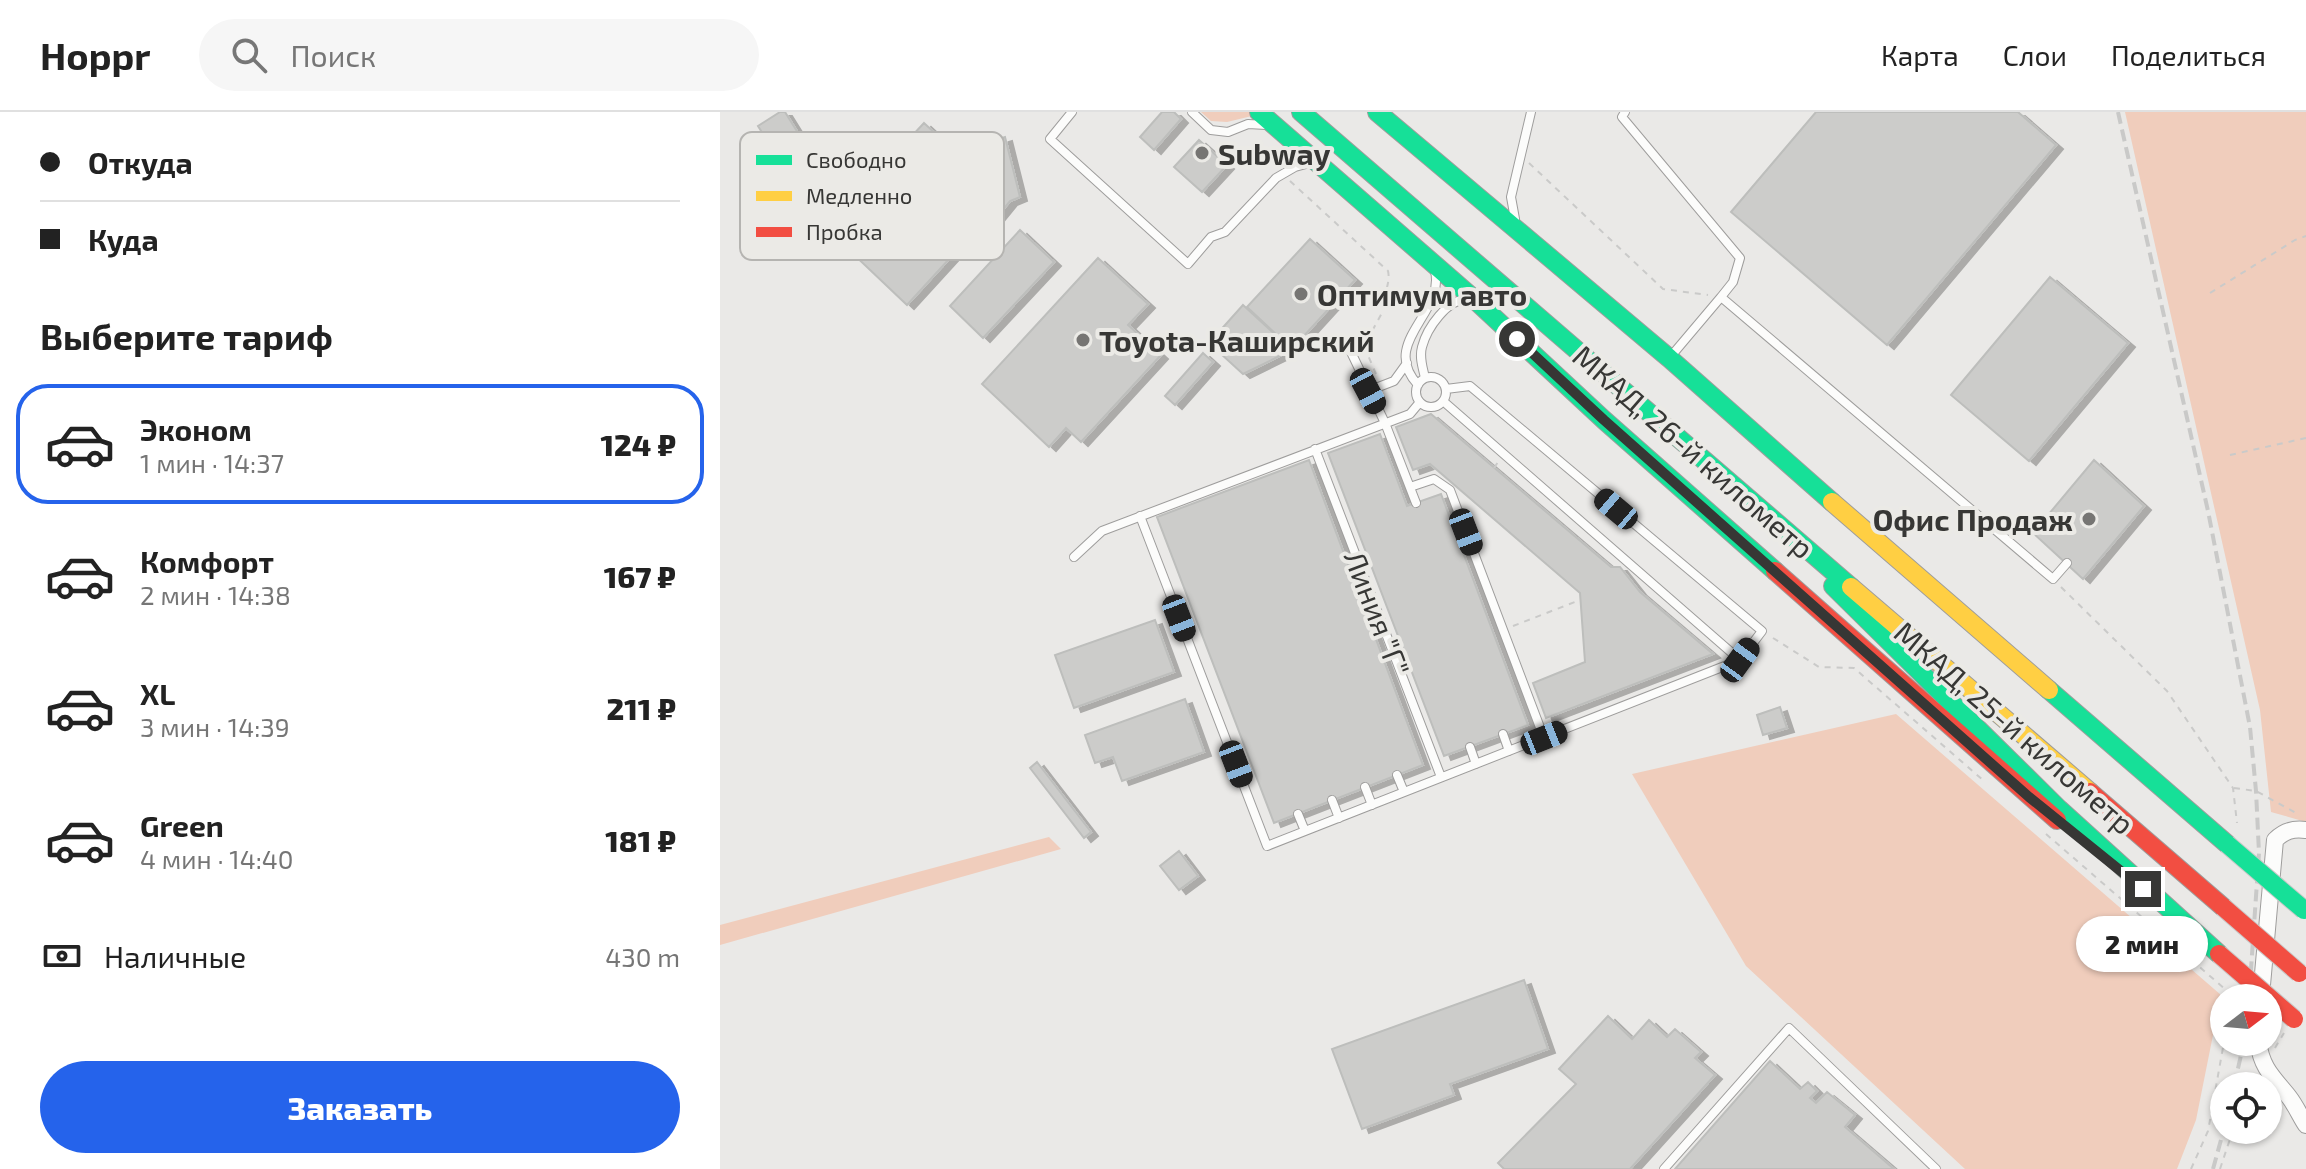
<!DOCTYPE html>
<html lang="ru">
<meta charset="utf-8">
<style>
body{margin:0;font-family:"Exo 2",sans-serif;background:#f6f6f6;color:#222;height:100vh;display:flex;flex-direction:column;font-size:30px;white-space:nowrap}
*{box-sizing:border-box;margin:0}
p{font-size:26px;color:#767676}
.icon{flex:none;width:44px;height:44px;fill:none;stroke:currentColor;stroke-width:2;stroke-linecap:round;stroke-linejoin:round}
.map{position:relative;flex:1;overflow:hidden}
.sheet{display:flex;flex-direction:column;background:#fff;width:720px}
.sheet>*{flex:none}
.guide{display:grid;align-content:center;height:176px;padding:0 40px;background:#fff}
.needle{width:52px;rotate:74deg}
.controls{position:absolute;left:1490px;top:872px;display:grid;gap:16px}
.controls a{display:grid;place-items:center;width:72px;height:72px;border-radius:50%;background:#fff;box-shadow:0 2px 6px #0004;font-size:40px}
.end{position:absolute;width:36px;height:36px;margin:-18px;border:10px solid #373735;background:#fff;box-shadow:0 0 0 4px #fff}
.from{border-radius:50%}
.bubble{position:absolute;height:56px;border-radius:28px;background:#fff;box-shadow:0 2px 6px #0004;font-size:26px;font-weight:800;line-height:56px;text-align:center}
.car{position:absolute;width:24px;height:48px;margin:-24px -12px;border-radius:10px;box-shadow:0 0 6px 2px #0007;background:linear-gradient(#222 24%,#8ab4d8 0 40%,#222 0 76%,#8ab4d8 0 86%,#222 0)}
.guide b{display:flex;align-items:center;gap:28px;height:76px;font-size:30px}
.guide b+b{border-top:2px solid #e0e0e0}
.guide i{width:20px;height:20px;background:#222}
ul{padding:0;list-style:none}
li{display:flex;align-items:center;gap:24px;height:120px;margin:0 16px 12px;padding:0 24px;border:4px solid transparent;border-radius:32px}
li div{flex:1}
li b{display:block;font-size:30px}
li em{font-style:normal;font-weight:800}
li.on{border-color:#2563eb}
li>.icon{width:72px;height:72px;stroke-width:1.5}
h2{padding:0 40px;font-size:36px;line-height:96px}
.pay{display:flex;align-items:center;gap:20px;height:88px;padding:0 40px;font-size:30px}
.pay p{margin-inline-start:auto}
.primary-button{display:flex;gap:16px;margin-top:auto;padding:16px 40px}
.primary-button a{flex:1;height:92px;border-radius:48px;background:#2563eb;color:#fff;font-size:32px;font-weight:800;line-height:92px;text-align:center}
header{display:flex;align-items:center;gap:48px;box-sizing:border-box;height:112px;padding:0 40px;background:#fff;border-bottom:2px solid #e0e0e0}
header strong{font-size:38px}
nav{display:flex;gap:44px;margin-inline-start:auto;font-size:28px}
.search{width:560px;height:72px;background:#f6f6f6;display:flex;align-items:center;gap:20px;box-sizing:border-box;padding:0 28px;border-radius:44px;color:#767676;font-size:30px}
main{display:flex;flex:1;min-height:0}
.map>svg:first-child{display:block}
</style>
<header>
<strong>Hoppr</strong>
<div class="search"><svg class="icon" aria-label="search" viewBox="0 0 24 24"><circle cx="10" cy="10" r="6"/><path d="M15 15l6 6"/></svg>Поиск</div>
<nav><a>Карта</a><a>Слои</a><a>Поделиться</a></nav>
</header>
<main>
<section class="sheet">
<div class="guide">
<b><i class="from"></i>Откуда</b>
<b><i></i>Куда</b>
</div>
<h2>Выберите тариф</h2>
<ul>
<li class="on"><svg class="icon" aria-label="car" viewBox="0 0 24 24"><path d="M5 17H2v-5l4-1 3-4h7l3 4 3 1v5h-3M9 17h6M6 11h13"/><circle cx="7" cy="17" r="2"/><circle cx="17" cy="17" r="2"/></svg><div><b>Эконом</b><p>1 мин · 14:37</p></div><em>124 ₽</em></li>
<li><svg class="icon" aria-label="car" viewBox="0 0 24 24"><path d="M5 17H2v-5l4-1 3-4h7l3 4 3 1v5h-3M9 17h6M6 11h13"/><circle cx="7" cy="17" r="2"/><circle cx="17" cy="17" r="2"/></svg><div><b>Комфорт</b><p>2 мин · 14:38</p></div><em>167 ₽</em></li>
<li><svg class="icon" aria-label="car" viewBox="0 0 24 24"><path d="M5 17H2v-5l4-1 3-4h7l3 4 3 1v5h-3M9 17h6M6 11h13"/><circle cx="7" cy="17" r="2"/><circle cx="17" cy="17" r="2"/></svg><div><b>XL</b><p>3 мин · 14:39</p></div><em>211 ₽</em></li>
<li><svg class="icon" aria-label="car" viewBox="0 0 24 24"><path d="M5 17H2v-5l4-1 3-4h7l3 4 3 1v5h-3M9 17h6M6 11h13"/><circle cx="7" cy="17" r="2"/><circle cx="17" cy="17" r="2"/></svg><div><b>Green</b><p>4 мин · 14:40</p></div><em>181 ₽</em></li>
</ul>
<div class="pay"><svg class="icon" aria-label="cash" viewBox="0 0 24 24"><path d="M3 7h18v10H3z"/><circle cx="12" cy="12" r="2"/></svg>Наличные<p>430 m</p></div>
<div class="primary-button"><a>Заказать</a></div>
</section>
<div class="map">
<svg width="1586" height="1057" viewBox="0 0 1586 1057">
<defs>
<filter id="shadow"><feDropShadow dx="7" dy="4" stdDeviation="0" flood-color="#0004"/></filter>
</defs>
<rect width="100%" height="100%" fill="#eae9e7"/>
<!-- green -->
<path fill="#f0cdbc" d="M481,0H532L536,3L507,10L491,9Z
M1405,0H1586V710L1551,700L1540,598Z
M1176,602L1501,883L1476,1008L1457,1057H1245L1026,854L912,662Z
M329,725L341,737L0,833V813Z"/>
<!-- building -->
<path fill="#ccccca" stroke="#bdbebc" stroke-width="2" filter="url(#shadow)" d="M60,0H65L83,29L68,38L66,34L55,41L38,14Z
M442,0H454L461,7L434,38L420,25Z
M1096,0H1298L1336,33L1167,233L1011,100Z
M204,11L231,36L252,31L253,35L285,25L300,85L290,89L268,116L262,111L187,193L129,138L135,131L121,117L185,48L177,40Z
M479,28L507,53L482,80L454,55Z
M300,118L334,150L263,226L230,194Z
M590,127L635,168L572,237L527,195Z
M378,146L428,192L408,213L441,243L361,330L346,316L329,335L262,272Z
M1330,165L1408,231L1309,349L1231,283Z
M523,193L572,238L523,262L489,231Z
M483,241L493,250L455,293L445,284Z
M711,302L891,455H900L920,480L993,542L826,606L813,571L865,550L860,481L710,352L693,358L676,315Z
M660,322L687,394L721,382L808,613L724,644L608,341Z
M589,348L703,653L554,711L437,405Z
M1374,348L1424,394L1363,467L1313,421Z
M435,508L454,560L354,596L335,543Z
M465,587L484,640L402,669L393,645L375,651L365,623Z
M1060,595L1067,616L1043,623L1037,603Z
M317,650L371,720L364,726L310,656Z
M459,739L478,764L459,778L440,754Z
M804,868L828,937L730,972L734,983L642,1017L612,937Z
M888,904L912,927L929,908L947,925L955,917L981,940L975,946L995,963L910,1057H784L778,1051L856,972L839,957Z
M1050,949L1080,977L1088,970L1097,979L1090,986L1096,991L1107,980L1135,1003L1125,1015L1174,1057H955Z"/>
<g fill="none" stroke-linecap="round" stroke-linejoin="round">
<defs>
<path id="lane" d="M352,0L330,27L468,152L491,125L505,120L556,66L575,55L590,51
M472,0L491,18L508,20L528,12L546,13
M905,0L902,5L1020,146L1013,170L1001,185
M795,107L791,85L811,0
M631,240L665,311L696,391
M952,243L1001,185L1333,467L1347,451
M696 280a15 15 0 1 1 30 0a15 15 0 1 1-30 0Z
M705,266C703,256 699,246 702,235C707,216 727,187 748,187
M698,273C659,230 725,202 715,159
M648,279L674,269L687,251
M723,289L1020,548
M595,337L721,665
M690,375L714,367L730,378L824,626
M420,404L547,734L1020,548L1042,519L750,274L726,277
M354,445L382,419L690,302L700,290
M783,622L789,639
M750,635L756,652
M677,663L684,680
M645,675L652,693
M612,688L619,706
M578,702L585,719
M944,1057L1069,916L1216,1057"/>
<path id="street" d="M1541,884L1555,728C1564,719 1573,716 1586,718
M1538,930C1542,957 1553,965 1569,985C1576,994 1580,1004 1586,1013"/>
<path id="fast" d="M539,0L754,187L884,308L1055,459
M581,0L1131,475
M657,0L949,246L1112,390
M1113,474L1339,697L1499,842
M1329,578L1507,732"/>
<path id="slow" d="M1112,390L1329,578
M1131,475L1370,680"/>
<path id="jam" d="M1055,459L1337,708
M1370,680L1503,795"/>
</defs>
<!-- lane casing -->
<use href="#lane" stroke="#9e9d9c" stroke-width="10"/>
<!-- street casing -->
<use href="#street" stroke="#9e9d9c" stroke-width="18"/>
<!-- fast casing -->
<use href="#fast" stroke="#9e9d9c" stroke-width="20"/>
<!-- slow casing -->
<use href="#slow" stroke="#9e9d9c" stroke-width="20"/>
<!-- jam casing -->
<use href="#jam" stroke="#9e9d9c" stroke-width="20"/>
<!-- path -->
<path stroke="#cacac9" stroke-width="2" stroke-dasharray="6 6" stroke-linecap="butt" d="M809,51L943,177L988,183
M570,69L668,159C671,172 662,183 665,196
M1490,181L1575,128L1586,124
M656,262L644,234L669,188
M1510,343L1586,326
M774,356L778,350
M1341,475L1447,579L1513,676L1517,711
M793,514L860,488
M1053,526L1099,555L1134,556L1264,669
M1514,676L1536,679L1578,702
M1326,722L1513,884
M1512,886L1513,884V886
M1555,936L1564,921
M1528,974L1532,964
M1471,1057L1488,1019L1504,930
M1500,1057L1513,1018"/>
<!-- lane -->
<use href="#lane" stroke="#fcfcfb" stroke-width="8"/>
<!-- street -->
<use href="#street" stroke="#fcfcfb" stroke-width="16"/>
<!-- fast -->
<use href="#fast" stroke="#16e098" stroke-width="18"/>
<!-- slow -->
<use href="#slow" stroke="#ffcf43" stroke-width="18"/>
<!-- jam -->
<use href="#jam" stroke="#f24e42" stroke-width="18"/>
<!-- rail -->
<path stroke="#c9c9c8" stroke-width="4" stroke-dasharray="12 6" stroke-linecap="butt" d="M1398,0L1488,399L1530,615L1536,679L1539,741L1529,886
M1514,974L1524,930
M1493,1057L1504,1017"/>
<defs>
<path id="fast-bridge" d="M1507,732L1584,798"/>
<path id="jam-bridge" d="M1503,795L1579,861
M1499,842L1574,907"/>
</defs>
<!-- fast-bridge casing -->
<use href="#fast-bridge" stroke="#c8c7c6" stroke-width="20" stroke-linecap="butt"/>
<!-- jam-bridge casing -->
<use href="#jam-bridge" stroke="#c8c7c6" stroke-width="20" stroke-linecap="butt"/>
<!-- fast-bridge -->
<use href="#fast-bridge" stroke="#16e098" stroke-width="18"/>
<!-- jam-bridge -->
<use href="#jam-bridge" stroke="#f24e42" stroke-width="18"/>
</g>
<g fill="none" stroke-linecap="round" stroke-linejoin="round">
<!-- route -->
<path stroke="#373735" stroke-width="10" d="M797,227L884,308L1309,685L1423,777"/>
</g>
<!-- markers -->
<g fill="#767573" stroke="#ebeae6" stroke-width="3">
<circle cx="482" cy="41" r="8"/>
<circle cx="581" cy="182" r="8"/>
<circle cx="363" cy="228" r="8"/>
<circle cx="1369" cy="407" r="8"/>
</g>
<g text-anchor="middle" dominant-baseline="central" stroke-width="8" stroke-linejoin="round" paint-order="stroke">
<!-- poi labels -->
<g font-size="30" font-weight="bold" fill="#373735" stroke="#ebeae6" text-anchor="start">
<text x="498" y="41">Subway</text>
<text x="597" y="182">Оптимум авто</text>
<text x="379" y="228">Toyota-Каширский</text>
<text x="1353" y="407" text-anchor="end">Офис Продаж</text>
</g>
<!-- street labels -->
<g font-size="30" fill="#373735" stroke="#ebeae6">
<text transform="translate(974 339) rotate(41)">МКАД, 26-й километр</text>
<text transform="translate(658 501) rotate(69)">Линия "Г"</text>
<text transform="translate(1295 615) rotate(41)">МКАД, 25-й километр</text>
</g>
</g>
<!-- legend -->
<rect x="20" y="20" width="264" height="128" rx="12" fill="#ebeae6" stroke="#b5b4b1" stroke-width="2"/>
<rect x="36" y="43" width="36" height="10" fill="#16e098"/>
<rect x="36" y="79" width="36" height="10" fill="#ffcf43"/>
<rect x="36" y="115" width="36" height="10" fill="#f24e42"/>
<g font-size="22" fill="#373735">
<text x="86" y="56">Свободно</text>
<text x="86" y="92">Медленно</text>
<text x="86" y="128">Пробка</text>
</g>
</svg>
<div class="controls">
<a><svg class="needle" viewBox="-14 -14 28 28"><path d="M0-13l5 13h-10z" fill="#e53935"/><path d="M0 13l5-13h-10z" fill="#767676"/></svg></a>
<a><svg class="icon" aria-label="locate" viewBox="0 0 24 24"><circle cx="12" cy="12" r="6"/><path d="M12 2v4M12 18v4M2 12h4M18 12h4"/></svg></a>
</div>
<i class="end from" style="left:797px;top:227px"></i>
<i class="end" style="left:1423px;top:777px"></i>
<div class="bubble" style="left:1356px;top:804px;width:132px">2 мин</div>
<i class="car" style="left:648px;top:279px;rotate:152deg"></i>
<i class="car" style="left:896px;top:397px;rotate:310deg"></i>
<i class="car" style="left:746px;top:420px;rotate:159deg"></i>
<i class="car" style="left:459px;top:506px;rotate:159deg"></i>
<i class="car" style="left:1020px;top:548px;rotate:36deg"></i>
<i class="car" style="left:824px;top:626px;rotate:68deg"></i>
<i class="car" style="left:516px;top:652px;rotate:159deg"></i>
</div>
</main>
